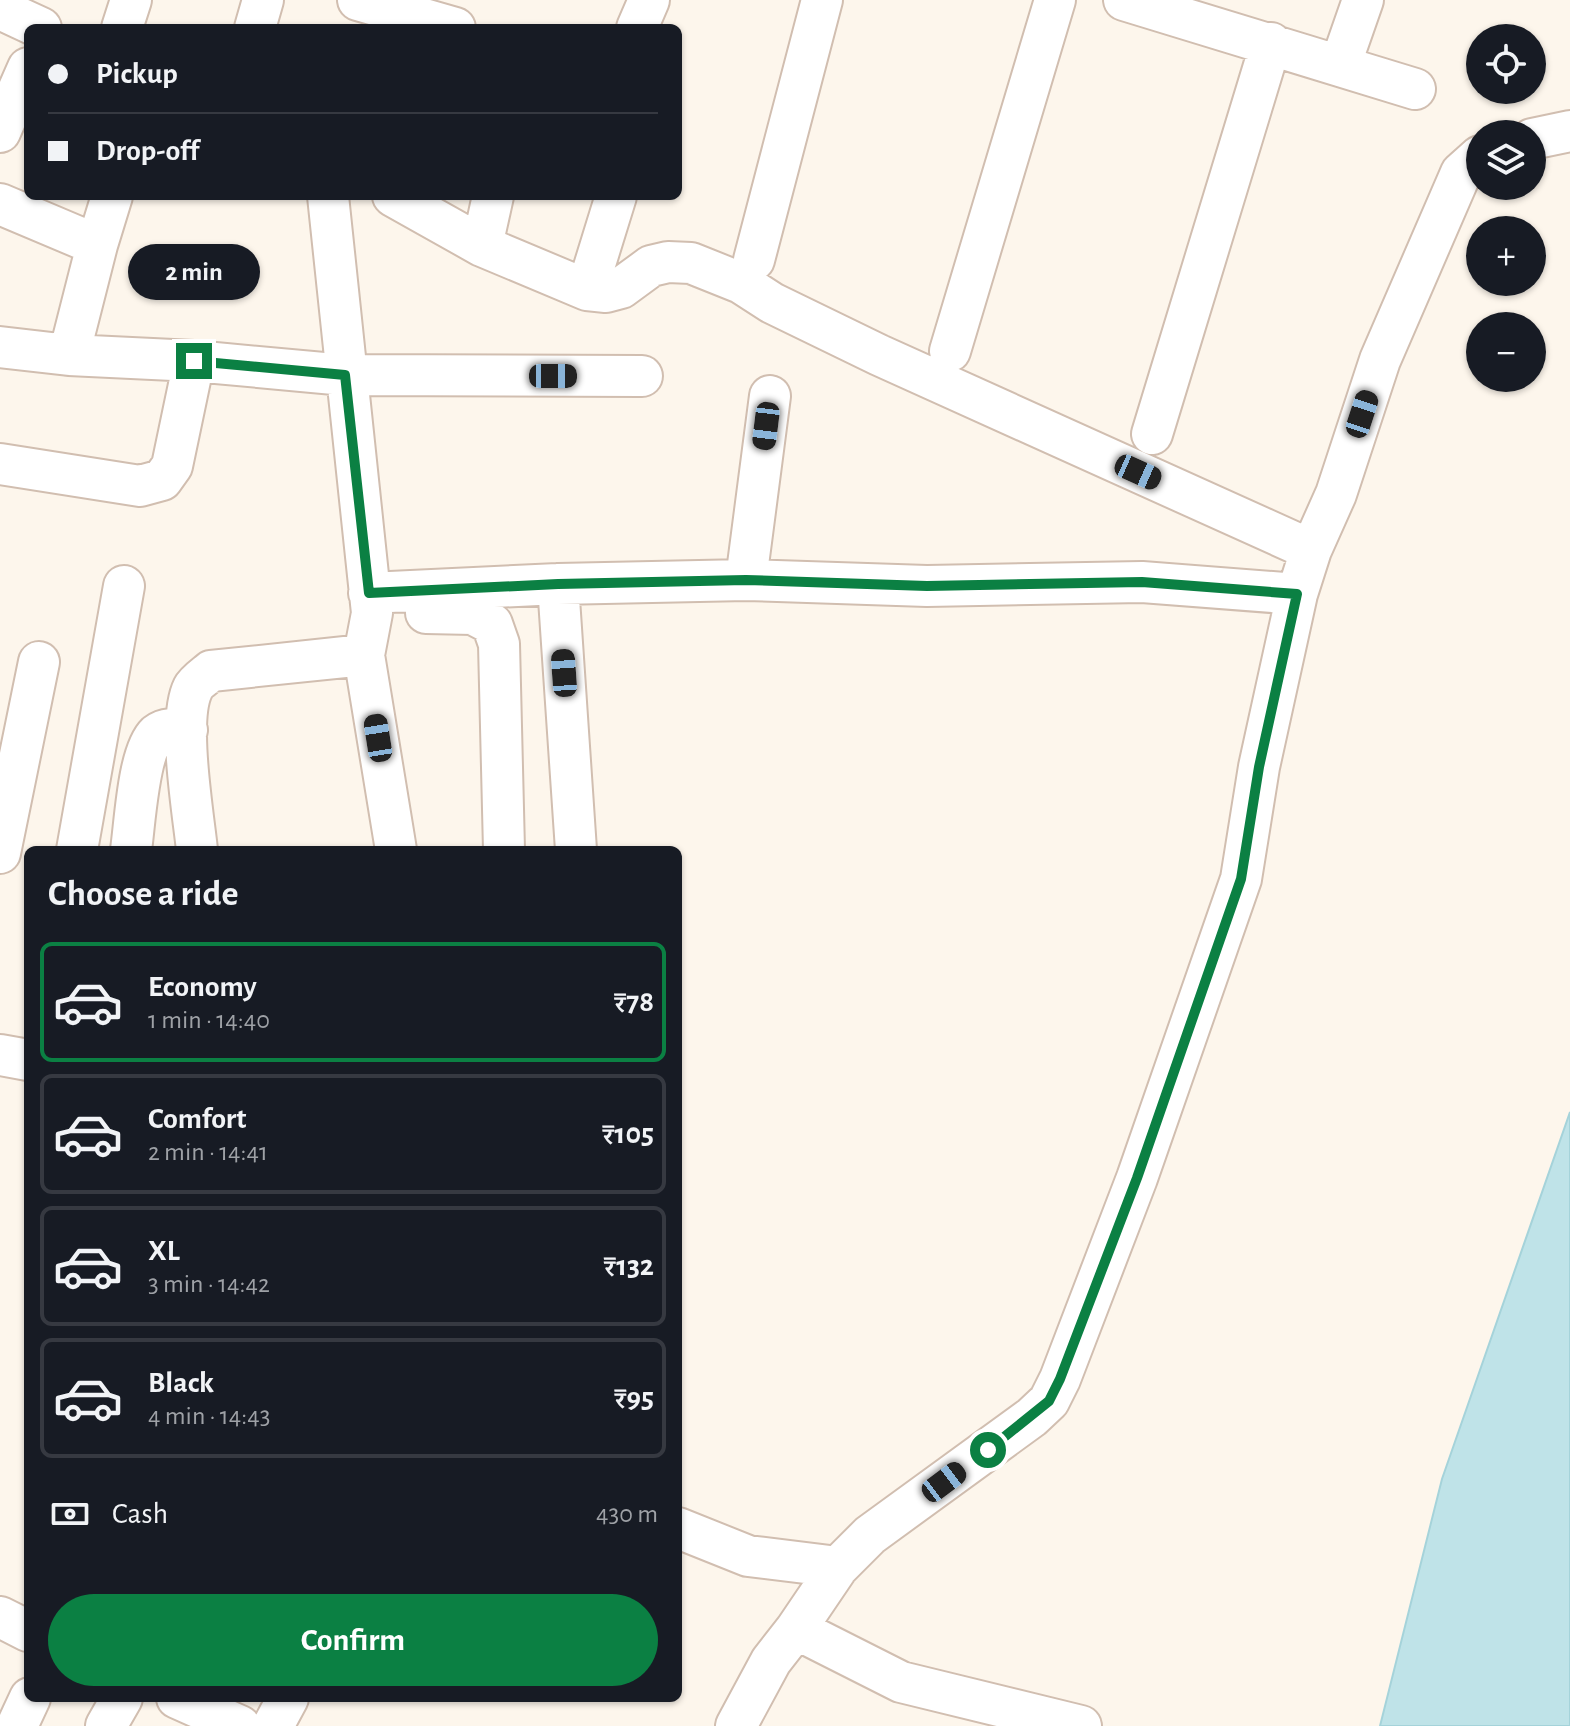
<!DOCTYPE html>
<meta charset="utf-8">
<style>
body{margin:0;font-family:"Alegreya Sans",sans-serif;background:#20242c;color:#f1f3f6;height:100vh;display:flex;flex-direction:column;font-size:30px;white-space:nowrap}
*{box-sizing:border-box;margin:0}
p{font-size:26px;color:#9ea1a6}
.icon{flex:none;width:44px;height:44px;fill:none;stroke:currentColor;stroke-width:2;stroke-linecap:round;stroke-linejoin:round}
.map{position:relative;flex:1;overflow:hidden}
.sheet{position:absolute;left:24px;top:846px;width:658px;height:856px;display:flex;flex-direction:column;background:#171b24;border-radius:12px;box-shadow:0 2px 6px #0004}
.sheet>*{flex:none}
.banner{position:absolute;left:24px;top:24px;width:658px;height:176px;border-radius:12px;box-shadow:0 2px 6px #0004;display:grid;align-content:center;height:176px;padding:0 24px;background:#171b24}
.buttons{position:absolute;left:1466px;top:24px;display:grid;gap:16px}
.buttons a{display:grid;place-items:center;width:80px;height:80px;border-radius:50%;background:#171b24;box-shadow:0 2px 6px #0004;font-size:40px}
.end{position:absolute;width:36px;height:36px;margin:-18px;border:10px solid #0b8043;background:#fff;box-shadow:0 0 0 4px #fff}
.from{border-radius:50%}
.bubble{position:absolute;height:56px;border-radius:28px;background:#171b24;box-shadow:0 2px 6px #0004;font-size:26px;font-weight:700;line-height:56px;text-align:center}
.car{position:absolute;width:24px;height:48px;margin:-24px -12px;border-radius:10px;box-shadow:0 0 6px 2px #0007;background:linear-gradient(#222 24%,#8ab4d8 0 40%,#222 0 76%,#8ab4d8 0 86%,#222 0)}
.banner b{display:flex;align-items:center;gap:28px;height:76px;font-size:30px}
.banner b+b{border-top:2px solid #363941}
.banner i{width:20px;height:20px;background:#f1f3f6}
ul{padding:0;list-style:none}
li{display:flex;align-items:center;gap:24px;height:120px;margin:0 16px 12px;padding:0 8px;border:4px solid #363941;border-radius:12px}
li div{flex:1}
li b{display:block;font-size:30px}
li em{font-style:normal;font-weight:700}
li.selected{border-color:#0b8043}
li>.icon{width:72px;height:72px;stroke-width:1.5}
h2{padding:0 24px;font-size:36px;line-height:96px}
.pay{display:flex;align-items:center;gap:20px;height:88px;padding:0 24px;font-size:30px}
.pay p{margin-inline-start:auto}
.button{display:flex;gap:16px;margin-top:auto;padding:16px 24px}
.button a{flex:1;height:92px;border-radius:48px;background:#0b8043;color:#fff;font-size:32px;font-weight:700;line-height:92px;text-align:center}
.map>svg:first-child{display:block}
</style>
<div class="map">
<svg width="1570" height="1726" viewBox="0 0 1570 1726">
<rect width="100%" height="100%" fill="#fdf6ec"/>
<!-- water -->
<path fill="#bfe3e8" stroke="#a5d3da" stroke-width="2" d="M1570,1112V1726H1380L1442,1479Z"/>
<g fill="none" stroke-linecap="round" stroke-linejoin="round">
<defs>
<path id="street" d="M358,0L455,28
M1124,0L1415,89
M0,9L41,28
M122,28L131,0
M255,28L263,0
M637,28L649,0
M1340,66L1363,0
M0,132L28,68
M1532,139L1570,131
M328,196L372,613L364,655L396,850
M393,196L482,246L587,290L606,292L621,288L651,266L668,262L691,263L741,283L772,303L879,355L1311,550
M0,204L97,245L112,196
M482,246L493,196
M754,260L822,0
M587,290L616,196
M0,347L69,355L97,245
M950,351L1055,0
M69,355L194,361L345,375L642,376
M1152,434L1271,43
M0,464L140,486L162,480L172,466L194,361
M746,580L770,396
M558,584L576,850
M369,593L558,584L746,580L927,586L1142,582L1297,594L1311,550L1336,494L1380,360L1461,173L1480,156
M426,613L473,614L492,624L499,644L504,850
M77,850L124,586
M131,850C135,823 138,752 157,734C166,727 177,729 187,730
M197,850C193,812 177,720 193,688C196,682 205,676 211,671L364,655
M0,853L39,662
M0,1055L28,1060
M678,1528L748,1556L838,1567
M0,1617L28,1631
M796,1629L901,1682L1081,1726
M177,1698L240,1726
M17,1726L30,1698
M106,1726L122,1698
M273,1726L288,1698
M736,1726L771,1661L796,1629L838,1567L870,1535L1032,1417L1049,1401L1060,1379L1137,1178L1241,879L1259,767L1297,594"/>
</defs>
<!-- street casing -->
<use href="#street" stroke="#d1beb0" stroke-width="44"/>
<!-- street -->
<use href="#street" stroke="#fff" stroke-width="40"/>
</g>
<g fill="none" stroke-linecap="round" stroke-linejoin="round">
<!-- route -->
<path stroke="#0b8043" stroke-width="10" d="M194,361L345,375L369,593L558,584L746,580L927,586L1142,582L1297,594L1259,767L1241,879L1137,1178L1060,1379L1049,1401L988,1450"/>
</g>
</svg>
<div class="buttons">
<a><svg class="icon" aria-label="locate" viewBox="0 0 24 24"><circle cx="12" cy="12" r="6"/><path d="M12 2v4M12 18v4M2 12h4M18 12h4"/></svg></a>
<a><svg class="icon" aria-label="layers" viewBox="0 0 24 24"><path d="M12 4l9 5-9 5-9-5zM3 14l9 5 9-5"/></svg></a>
<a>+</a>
<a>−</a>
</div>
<i class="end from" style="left:988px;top:1450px"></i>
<i class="end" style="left:194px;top:361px"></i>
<div class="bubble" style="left:128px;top:244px;width:132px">2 min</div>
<i class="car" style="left:553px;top:376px;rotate:90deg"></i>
<i class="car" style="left:1362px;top:414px;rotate:18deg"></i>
<i class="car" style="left:766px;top:426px;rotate:187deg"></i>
<i class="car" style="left:1138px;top:472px;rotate:114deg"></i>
<i class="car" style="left:564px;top:673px;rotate:356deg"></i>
<i class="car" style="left:378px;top:738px;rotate:351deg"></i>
<i class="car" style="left:944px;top:1482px;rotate:53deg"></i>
<div class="banner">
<b><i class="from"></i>Pickup</b>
<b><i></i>Drop-off</b>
</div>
<section class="sheet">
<h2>Choose a ride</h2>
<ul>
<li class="selected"><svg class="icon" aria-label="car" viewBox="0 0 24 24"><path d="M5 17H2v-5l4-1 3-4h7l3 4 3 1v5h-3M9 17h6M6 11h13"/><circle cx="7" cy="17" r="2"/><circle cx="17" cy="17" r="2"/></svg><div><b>Economy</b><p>1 min · 14:40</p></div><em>₹78</em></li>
<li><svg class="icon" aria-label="car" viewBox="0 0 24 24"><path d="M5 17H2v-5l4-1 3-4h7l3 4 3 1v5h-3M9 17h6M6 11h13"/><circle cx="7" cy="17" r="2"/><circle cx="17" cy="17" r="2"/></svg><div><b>Comfort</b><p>2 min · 14:41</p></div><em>₹105</em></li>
<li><svg class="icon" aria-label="car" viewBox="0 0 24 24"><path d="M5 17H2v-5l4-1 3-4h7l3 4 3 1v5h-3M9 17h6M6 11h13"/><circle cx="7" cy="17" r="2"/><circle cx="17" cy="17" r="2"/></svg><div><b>XL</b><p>3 min · 14:42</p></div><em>₹132</em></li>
<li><svg class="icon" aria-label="car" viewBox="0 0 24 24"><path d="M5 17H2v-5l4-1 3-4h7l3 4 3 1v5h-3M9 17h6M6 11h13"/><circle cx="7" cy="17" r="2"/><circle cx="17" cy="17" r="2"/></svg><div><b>Black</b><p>4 min · 14:43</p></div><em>₹95</em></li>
</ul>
<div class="pay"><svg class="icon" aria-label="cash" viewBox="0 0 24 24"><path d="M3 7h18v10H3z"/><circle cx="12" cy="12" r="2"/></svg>Cash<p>430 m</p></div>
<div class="button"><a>Confirm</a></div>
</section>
</div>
